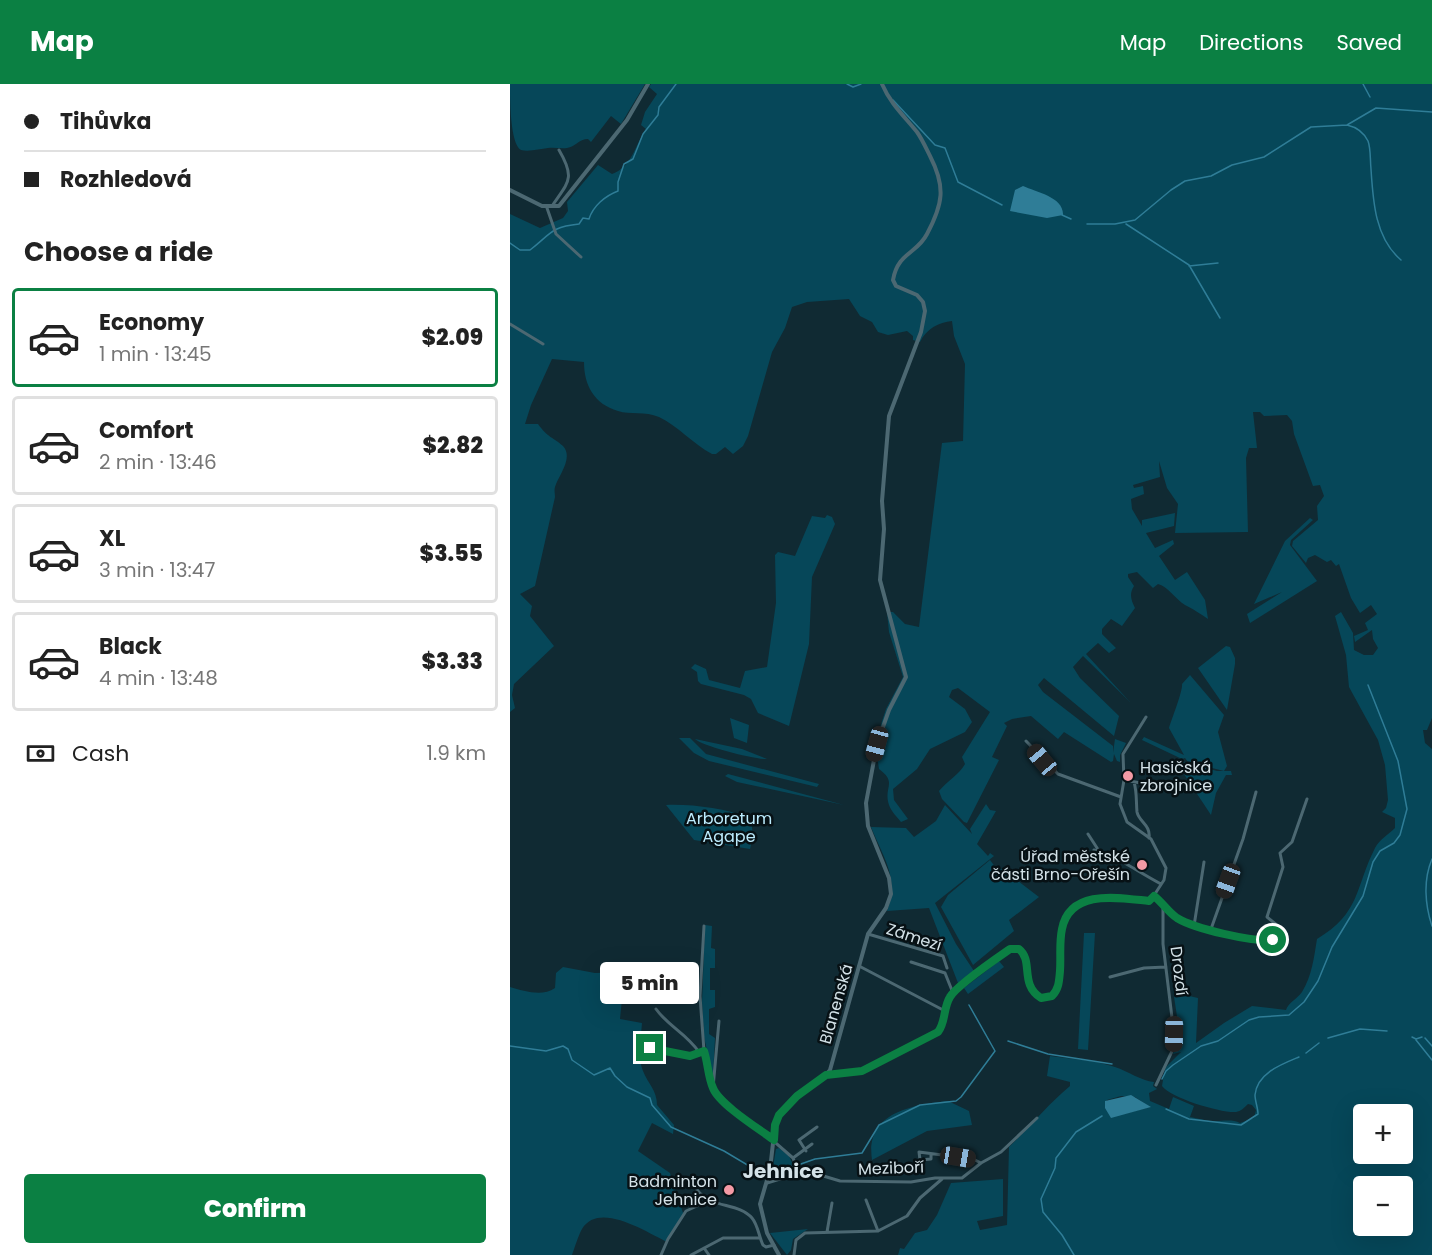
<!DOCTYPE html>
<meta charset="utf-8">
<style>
body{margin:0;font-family:Poppins,sans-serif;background:#f6f6f6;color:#222;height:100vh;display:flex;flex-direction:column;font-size:22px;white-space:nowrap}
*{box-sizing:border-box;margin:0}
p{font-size:20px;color:#767676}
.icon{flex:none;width:33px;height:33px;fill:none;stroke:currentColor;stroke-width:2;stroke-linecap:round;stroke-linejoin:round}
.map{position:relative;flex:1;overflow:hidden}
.drawer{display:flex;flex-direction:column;background:#fff;width:510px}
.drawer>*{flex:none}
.top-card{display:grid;align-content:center;height:132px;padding:0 24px;background:#fff}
.fabs{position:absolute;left:843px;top:1020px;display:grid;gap:12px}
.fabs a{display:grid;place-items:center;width:60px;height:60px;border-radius:6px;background:#fff;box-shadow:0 6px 24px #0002;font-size:30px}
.end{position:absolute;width:27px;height:27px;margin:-14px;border:8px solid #0b8043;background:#fff;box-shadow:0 0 0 3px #fff}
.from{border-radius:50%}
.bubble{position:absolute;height:42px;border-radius:6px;background:#fff;box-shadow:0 6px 24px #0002;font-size:20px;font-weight:800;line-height:42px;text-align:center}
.car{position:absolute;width:18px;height:36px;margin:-18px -9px;border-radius:8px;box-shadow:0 0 4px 2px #0007;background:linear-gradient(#222 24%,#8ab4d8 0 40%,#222 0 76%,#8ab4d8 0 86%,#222 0)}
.top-card b{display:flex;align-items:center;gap:21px;height:57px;font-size:22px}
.top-card b+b{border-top:2px solid #e0e0e0}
.top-card i{width:15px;height:15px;background:#222}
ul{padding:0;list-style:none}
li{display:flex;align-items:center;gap:18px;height:99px;margin:0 12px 9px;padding:0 12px;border:3px solid #e0e0e0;border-radius:6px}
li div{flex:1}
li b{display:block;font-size:22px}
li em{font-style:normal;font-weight:800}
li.current{border-color:#0b8043}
li>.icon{width:54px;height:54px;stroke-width:1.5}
h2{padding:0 24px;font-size:27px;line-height:72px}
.pay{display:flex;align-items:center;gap:15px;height:66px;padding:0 24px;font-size:22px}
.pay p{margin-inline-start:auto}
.action{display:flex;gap:12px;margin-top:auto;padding:12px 24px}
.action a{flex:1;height:69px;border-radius:6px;background:#0b8043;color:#fff;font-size:24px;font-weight:800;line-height:69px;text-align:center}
header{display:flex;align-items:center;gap:36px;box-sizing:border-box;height:84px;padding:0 30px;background:#0b8043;color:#fff}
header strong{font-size:28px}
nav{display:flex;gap:33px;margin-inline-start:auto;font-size:21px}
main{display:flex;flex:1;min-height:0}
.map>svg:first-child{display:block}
</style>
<header>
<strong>Map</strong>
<nav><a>Map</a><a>Directions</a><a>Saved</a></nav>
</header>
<main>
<section class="drawer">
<div class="top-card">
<b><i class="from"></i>Tihůvka</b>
<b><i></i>Rozhledová</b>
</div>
<h2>Choose a ride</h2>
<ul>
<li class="current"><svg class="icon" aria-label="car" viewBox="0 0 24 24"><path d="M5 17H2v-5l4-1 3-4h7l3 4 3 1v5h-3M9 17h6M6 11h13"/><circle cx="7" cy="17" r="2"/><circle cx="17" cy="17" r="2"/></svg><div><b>Economy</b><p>1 min · 13:45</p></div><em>$2.09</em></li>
<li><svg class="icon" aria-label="car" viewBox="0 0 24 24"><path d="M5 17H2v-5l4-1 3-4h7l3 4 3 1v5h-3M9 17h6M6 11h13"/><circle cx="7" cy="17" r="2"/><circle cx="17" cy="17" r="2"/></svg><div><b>Comfort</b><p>2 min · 13:46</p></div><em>$2.82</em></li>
<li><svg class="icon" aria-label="car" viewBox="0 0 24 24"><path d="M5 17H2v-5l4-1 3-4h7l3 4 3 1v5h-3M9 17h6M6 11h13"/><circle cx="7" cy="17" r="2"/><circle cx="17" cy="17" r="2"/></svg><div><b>XL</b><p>3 min · 13:47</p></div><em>$3.55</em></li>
<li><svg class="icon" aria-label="car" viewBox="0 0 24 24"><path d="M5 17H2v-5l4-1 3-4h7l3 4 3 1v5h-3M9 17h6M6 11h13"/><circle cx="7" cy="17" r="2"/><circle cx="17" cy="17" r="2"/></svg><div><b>Black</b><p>4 min · 13:48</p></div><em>$3.33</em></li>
</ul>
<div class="pay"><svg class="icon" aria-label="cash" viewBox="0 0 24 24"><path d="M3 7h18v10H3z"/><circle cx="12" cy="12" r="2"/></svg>Cash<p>1.9 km</p></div>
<div class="action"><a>Confirm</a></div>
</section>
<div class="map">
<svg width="922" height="1171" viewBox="0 0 922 1171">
<rect width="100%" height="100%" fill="#102a33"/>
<!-- green -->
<path fill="#064759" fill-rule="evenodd" d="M0,0H135L111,40L101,32L81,58L78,55C69,55 65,63 57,64C51,65 44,63 38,64C30,65 19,68 11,66C0,60 0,15 0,0Z
M141,0H922V634L917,646H913L915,659L922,665V1171H388L390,1164L394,1165L405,1149L417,1146L427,1131L441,1099L493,1095V1132L467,1137L470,1146L497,1141L499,1063C520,1043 538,1020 560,1002V998L537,992L540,972C561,975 585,976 605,983C618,987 631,997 644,998L643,1002L647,1005L639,1009L640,1017L659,1025L663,1013L684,1022L680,1033C687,1034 692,1036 700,1037C710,1038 721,1034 730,1039L744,1034L746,1026L742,1021L738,1020C734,1024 731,1027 726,1028C710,1029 661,1014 652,1002L655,984L671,968L663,970C673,947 665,927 663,904L666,902L675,911L688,914L686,959L714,939L742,922L776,926C778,919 787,915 792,908C802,892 804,873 807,855C851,829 845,803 865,764C870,755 878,751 885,744V734L872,728L876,724L878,716L875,681L868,656L839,603L836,571L825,532L831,528L843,549L844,566L854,571H863L868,564L863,555L862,546L845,558L844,552L858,546L855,539L867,530L861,521L850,529L841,514L829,480L826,482L821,476L817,478L805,471L798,474L796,479L782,462L783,457L808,436L807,422L814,412L810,401L803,402L784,350L782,337L777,331L754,332L750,328H743L747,364H739L736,374L738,448L665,449L668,420L657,404L649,377L650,393L623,401L624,404L633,402L634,410L621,415L622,425L632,442V436L665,429L664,442L636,449L645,464L663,456L664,460L649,472L665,496L677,488L695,516L698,535C689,529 683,525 675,521C665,515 659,503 648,500L643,504L627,488L618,490V493L624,502C619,510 621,516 625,524L612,542L601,535L592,545V550L606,564L599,569L588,559L576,570L620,618L573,572L563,583L570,594L609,632L604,652L534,594L528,601L533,608L603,662V669L605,655L616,659L610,671V678L607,677L604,670L603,677L601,678L554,648L548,655L521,632L502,635L494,639L497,642L482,673L489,676L457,739L454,738L432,715L429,707C437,697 450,690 455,680L452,673L480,628L448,604L442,606L439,613L455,625L462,638L455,648L420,665L407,685L383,705L384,716L398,735L391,738C387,733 381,727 379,721C373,703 388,699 369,685L365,659L376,625L393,593L379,548L377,528H383L395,540L409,543L432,359L453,357L455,280L444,252L442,237C429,238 416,245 410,258L403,256V252L397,247L378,251L368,248L362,238L350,232L339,215L297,218L282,223L275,244L262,268L238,352L233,362L223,370L215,363L206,370H202C183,360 168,342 149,333C135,327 120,331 108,327C84,320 74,301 74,278L42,275L21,321L15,340H28C38,354 43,353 53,362C64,374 48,392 45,403C44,406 45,410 45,413L25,502L10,510L22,522L20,532L44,562L4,600L2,611L5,624L0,628V130L30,144L53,134L58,127L57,118L88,81L102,90C122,83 125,61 136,45L131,41L135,28L147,10L139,3ZM611,1012L625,1013L640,1023L614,1030L595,1020L597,1016ZM854,1030H892V1070H854ZM854,1102H892V1142H854Z
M317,431L322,433L325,440L302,493L299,560L279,642L248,629L241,615L234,611L191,600L188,597L187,588L181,584L185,580L196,585L199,596L230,604L235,587L257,583L266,519L265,471L268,468L285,472L302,432L315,434Z
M800,434L803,436L781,456L780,461L807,497L740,539L737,530L772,508L744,520L775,457Z
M716,562L720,563L725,574V580L717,626L688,584Z
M680,591L714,631L708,648L717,682L714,687L678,678L675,674L672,675L632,656L634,653L674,671L659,644C662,634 673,607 672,600Z
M220,634L239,641L237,659L224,654Z
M169,654H180L196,670L309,700L307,703L199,677L184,669Z
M185,655L232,665L257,675C246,676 192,662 185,655Z
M664,675L707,687H721L722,691H716L706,709L701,731Z
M218,690L334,721L227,698L215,692Z
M476,720L480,726L486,727L467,760L478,772L480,769L484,772L425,819L446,860L464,887L448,899L419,824L377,827C390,795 373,773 361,743L396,744L404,753L426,737L435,721L462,750L460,745Z
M156,721C185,720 213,725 241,733L243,753L240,765L184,756Z
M480,776L486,784L492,785L529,813L499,836L504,847L463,881L431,823L438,811Z
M195,841L202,842L201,864L205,865V884H200V906H205V923L199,925V950L205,954L203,993L194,953L192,918Z
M574,849H585L578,966L568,965Z
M489,877L494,883L458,910L454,904Z
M53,883L85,889L118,888L147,892L146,903L141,905H113L110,935L132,939C131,954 127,973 133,987C138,1000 147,1006 147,1021L164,1041L163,1050L142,1039L128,1067L160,1089L174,1132L157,1158C136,1148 89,1117 72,1145C68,1152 65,1163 62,1171H0V903C14,907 32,913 45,904L46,889Z
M438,1017L459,1027L462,1041L417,1047L362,1076C355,1029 401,1021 438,1017Z
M269,1064L279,1072L284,1083L280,1089L261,1095L266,1065Z
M298,1145L283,1155L281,1166L277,1171L260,1149Z"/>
<!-- water -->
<path fill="#2f7d97" d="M513,102C526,108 554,113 553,131L537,134L500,127L505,106Z
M621,1011L641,1023L601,1034L595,1024V1017Z"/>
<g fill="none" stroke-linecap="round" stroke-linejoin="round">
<!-- stream -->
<path stroke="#2f7d97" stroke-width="1.5" d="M337,0L343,3L351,0
M853,0L860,13
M383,16L425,61L435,64L448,98L492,121
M837,41C846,43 854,49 858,57C861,65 860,76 861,85C863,117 865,154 891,176
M552,131L561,135
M577,140H605L625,136L661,106L675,97L701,92L722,81L754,73L801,43L837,41L866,24L922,28
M616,140L679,181L710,234
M0,159L10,166H20C41,150 40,143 69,140L73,134L79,135C83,122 95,112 108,107V98L114,80L123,75L133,50L148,31L149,23L166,0
M679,182L708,179
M922,775C913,796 915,821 922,842
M902,953L906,955L912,953
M818,954L850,945L877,947
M915,954L922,962
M906,956L922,976
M498,957L538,970L602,980
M0,962L36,967L53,962L58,965L62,976L84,991L100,984L105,992L117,1003L140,1014L142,1021L161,1043L214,1067L256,1092
M796,969L809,959
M652,995L656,987L663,981L691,962L708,957L739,936L749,933L779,931L794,918L808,897L822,863L853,812L863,778L870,767L884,759L890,751L897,725L888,677L858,601
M656,1025L679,1035L731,1041L748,1030C748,1024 745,1017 745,1011C747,989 772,980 789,973
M288,1081L305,1075L352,1069L369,1041L410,1021L446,1017L451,1013L485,967L459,921
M262,1093L283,1082
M564,1171L552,1151L533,1128L531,1115L545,1084L546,1074L566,1048L592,1032"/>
<!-- street -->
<path stroke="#4c6872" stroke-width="3" d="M42,122C58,98 66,95 49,66
M37,124L46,150L71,173
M0,240L33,260
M516,657L548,690L611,713
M614,696L659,704
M624,698C627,708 626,717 627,728C629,738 641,741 639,754
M578,750L589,767
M584,766C609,773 628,788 651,800
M644,812L653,823V860L664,950V963L646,1001
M653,823C660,829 668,835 677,839C693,846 748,860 765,855L768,842L757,833L773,783L770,769L782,758L797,715
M684,842L694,778
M701,845L733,755L746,708
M358,850L433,872L437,884
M401,878L435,889L443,909
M349,882L435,927
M600,893L634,884L656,883
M160,908L190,912
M146,925C158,942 176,949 189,968L194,967L190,912L194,842
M209,937L203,1004L224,1027L244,1040L283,1074L287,1084
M140,964L180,972L189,968
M194,967L202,997
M316,991L352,987L424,951C437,941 432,925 440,913C448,899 486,876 500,865H509C524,877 509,900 531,914L542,912L549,900L552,843C563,817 591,809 617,813C625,815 633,818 641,816L654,796L656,784L641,755L617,738L610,720L614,696L613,670L636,633
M296,1067L289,1056L307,1043
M421,1071V1075L410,1076L409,1068L463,1075L471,1079
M283,1074L302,1060
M287,1084L330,1097L401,1098L425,1094H452L471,1079L491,1068L527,1034
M257,1099L283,1091L287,1084
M187,1106C201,1125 228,1118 242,1134C248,1141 249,1153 253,1161L256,1163L264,1161
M356,1116L368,1147
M317,1148L322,1119
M194,1164L199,1171
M151,1171L158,1155L176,1127L198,1117
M181,1171L213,1154H250
M284,1171L286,1156L295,1149L368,1147L397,1132L410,1114L432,1095"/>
<!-- secondary -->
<path stroke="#4c6872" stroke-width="4" d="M0,106L32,122H49L117,36L138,0
M269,1171L257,1149L250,1120L260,1086L265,1041L269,1031L287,1012L316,991L320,986L358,850L376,824L381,810L379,794L358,742L356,719L367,660L379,626L396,593L370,496L374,445L372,417L379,332L411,248L415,227L413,218L407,211L386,202L383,196C388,168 407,170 417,150C433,120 436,103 420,72C416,64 412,55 407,48C394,32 380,19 372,0"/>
</g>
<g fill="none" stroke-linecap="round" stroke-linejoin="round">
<!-- route -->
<path stroke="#0b8043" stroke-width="8" d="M140,964L180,972L194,967C198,979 198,993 203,1004C209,1020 249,1045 264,1056L265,1041L269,1031L287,1012L316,991L352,987L428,948C436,938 433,924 440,913C446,902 487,874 500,865H509C524,877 509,900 531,914L542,912C549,905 549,897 550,887C551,873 549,859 552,845C560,804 610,814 639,817L644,812C653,819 658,828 667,834C685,845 742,858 763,856"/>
</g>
<!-- markers -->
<g fill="#f49aa5" stroke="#071115" stroke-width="2">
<circle cx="618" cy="692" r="6"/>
<circle cx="632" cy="781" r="6"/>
<circle cx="219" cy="1106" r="6"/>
</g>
<g text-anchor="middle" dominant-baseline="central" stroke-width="5" stroke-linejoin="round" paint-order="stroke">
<!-- poi labels -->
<g font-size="16" fill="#d4e2e8" stroke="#071115" text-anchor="end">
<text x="630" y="683" text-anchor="start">Hasičská<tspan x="630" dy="18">zbrojnice</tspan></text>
<text x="620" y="772">Úřad městské<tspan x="620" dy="18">části Brno-Ořešín</tspan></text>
<text x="207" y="1097">Badminton<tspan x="207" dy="18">Jehnice</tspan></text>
</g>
<!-- park labels -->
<g font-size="16" fill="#bcebfd" stroke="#071115">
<text x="219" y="734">Arboretum<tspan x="219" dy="18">Agape</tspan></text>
</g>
<!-- street labels -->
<g font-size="16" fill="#d4e2e8" stroke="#071115">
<text transform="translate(404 853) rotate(18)">Zámezí</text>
<text transform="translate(669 887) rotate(83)">Drozdí</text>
<text transform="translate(326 920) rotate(-74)">Blanenská</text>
<text transform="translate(381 1084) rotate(-2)">Meziboří</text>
</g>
<!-- quarter labels -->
<g font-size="20" font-weight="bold" fill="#d4e2e8" stroke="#071115">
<text x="273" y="1087">Jehnice</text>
</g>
</g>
</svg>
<div class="fabs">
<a>+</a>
<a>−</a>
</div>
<i class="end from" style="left:763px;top:856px"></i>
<i class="end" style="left:140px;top:964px"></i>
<div class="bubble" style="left:90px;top:878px;width:99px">5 min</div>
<i class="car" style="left:367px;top:660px;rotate:195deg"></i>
<i class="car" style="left:532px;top:676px;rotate:320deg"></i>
<i class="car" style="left:718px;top:797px;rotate:200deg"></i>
<i class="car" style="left:664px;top:950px;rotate:181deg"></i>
<i class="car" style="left:448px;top:1073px;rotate:99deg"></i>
</div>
</main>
